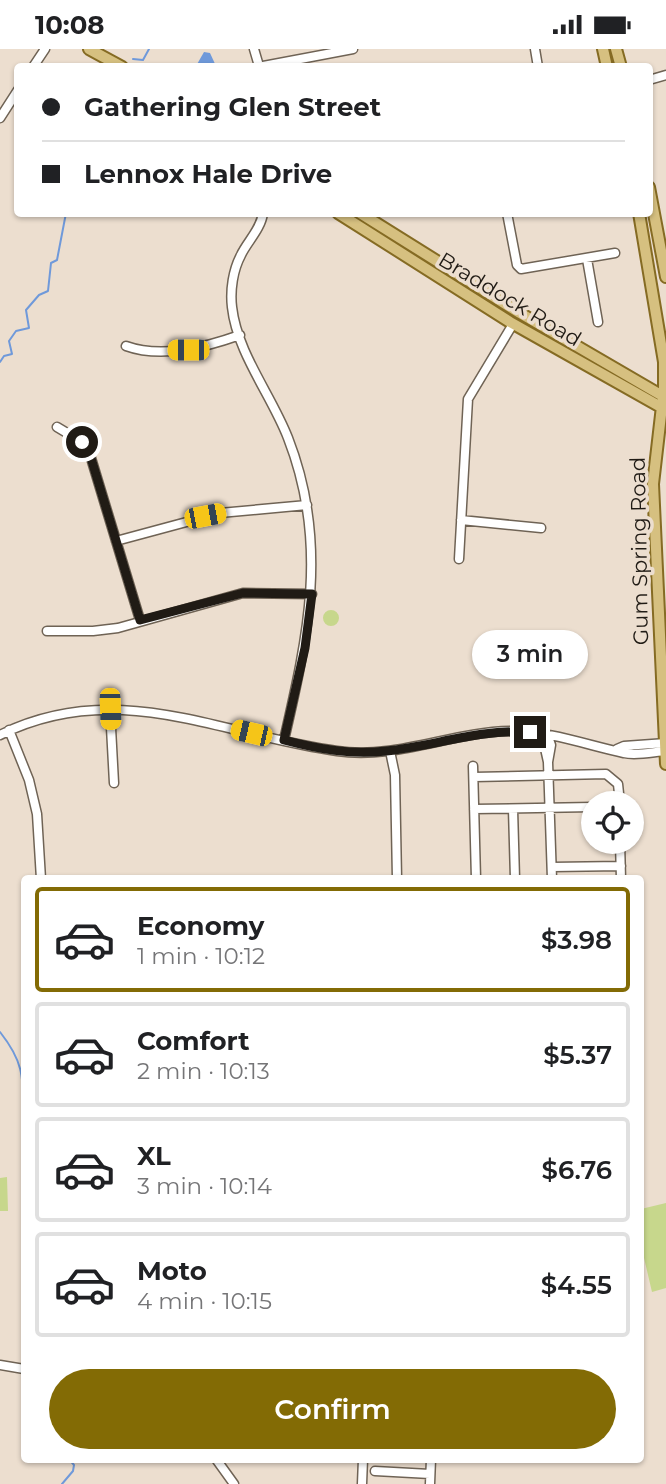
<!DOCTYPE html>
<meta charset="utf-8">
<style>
body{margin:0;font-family:Montserrat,sans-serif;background:#f2f2f2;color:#202124;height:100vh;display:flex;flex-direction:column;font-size:26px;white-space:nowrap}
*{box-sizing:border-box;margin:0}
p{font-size:23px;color:#757577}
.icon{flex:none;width:38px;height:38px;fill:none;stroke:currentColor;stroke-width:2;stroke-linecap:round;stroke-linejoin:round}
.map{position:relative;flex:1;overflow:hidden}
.panel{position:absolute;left:21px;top:826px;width:623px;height:588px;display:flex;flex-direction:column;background:#fff;border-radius:7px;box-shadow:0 2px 5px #0004}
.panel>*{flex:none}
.top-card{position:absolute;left:14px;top:14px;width:639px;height:154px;border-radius:7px;box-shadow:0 2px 5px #0004;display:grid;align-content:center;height:154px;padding:0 28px;background:#fff}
.controls{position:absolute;left:581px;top:742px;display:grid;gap:14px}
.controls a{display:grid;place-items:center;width:63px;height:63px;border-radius:50%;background:#fff;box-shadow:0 2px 5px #0004;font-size:35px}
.end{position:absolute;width:32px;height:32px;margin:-16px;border:9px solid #201b15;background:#fff;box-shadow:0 0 0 4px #fff}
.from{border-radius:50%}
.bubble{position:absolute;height:49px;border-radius:24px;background:#fff;box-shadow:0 2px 5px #0004;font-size:23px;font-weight:600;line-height:49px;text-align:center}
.car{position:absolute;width:21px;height:42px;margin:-21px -10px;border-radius:9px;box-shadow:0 0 5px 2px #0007;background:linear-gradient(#f5c518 24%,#345 0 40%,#f5c518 0 76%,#345 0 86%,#f5c518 0)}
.top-card b{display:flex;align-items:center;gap:24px;height:66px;font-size:26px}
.top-card b+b{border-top:2px solid #e0e0e0}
.top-card i{width:18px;height:18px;background:#202124}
ul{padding:12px 0 0;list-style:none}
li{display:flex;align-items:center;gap:21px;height:105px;margin:0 14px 10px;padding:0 14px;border:4px solid #e0e0e0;border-radius:7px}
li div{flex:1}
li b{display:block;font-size:26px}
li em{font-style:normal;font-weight:600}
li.on{border-color:#836b05}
li>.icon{width:63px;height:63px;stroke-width:1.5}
.primary-button{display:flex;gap:14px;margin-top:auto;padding:14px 28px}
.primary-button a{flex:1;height:80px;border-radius:42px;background:#836b05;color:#fff;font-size:28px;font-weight:600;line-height:80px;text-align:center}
.status{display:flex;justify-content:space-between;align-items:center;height:49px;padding:0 35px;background:#fff;direction:ltr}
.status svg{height:19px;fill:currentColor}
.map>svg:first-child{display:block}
</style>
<div class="status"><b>10:08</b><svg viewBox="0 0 49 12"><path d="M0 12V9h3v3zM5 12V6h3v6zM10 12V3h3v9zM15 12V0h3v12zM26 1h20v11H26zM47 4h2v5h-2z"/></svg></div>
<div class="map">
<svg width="666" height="1435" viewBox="0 0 666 1435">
<rect width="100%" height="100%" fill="#ecdecf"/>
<!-- green -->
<path fill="#c7d78c" d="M323 569a8 8 0 1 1 16 0a8 8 0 1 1-16 0Z
M7,1128L8,1162H0V1129Z
M666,1154V1239L652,1243L641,1196V1160Z"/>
<!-- water -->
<path fill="#6f99da" d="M204,3L210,4L216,17H196Z"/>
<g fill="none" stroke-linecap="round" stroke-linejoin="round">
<!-- stream -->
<path stroke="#6f99da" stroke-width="2" d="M133,10L143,11L149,0
M0,313L4,307L12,305L9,292L16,282L29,279L26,261L39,246L48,242L51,214L57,211L66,164
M0,983C23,1012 23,1027 24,1063
M62,1435L73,1422L74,1416L69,1410"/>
<defs>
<path id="minor" d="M254,0L259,17
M535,0L538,18
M33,18L45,0
M258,18L353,0
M649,31L666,26
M0,69L18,41
M263,164C261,180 247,193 241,206C233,221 230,241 232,258C237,304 272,347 288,389C329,494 308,587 284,691
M507,164L517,216L521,220L615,204
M587,210L598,273
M126,297C162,310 206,298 240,286
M57,378L82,393L91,409L140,571
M461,471L541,479
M116,492L220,464L307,456
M459,510L468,350L513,275
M47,582H93L118,579L243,544L312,545
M110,660L114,734
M9,681L29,731L37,765L41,830
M547,685L551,696L548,713L552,830
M0,686C117,628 220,686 337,702C395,711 452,683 510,682C549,682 587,696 624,704C636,707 653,703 666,702
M547,689L544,695L548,713
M617,700L624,697L666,694
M390,702L395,726L397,830
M473,717L476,830
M474,728L606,725L618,735L620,754
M474,760L593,758
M513,760L515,830
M620,793L621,830
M552,818L621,817
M0,1316L24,1320
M216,1410L234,1435
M375,1422L430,1425
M362,1435L363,1410
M430,1435L431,1410"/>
<path id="major" d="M89,0L122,18
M603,0L607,18
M616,0L621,18
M649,138L666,228
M338,164L510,273L666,361
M360,164L520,264L666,349
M639,164L664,313V340L653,435L666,715"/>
</defs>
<!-- minor casing -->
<use href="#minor" stroke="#6f6355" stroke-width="11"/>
<!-- major casing -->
<use href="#major" stroke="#856b23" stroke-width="14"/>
<!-- minor -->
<use href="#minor" stroke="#fff" stroke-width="8"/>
<!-- major -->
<use href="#major" stroke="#d6c080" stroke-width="10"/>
</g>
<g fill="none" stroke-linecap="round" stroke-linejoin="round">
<!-- route -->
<path stroke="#201b15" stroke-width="9" d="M82,393L91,409L140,571L243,544L312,545L305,599L284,691C318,700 351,706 386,702C434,697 480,680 530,683"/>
</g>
<g text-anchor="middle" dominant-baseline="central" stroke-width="7" stroke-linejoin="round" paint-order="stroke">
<!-- street labels -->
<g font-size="21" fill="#201b15" stroke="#ecdecf">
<text transform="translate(510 250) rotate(31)">Braddock Road</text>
<text transform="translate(639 502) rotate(-91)">Gum Spring Road</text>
</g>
</g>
</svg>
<div class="controls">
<a><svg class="icon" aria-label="locate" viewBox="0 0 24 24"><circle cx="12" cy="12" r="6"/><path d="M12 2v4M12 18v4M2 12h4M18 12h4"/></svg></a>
</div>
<i class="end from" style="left:82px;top:393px"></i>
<i class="end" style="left:530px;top:683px"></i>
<div class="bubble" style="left:472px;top:581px;width:116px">3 min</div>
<i class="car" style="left:188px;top:301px;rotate:270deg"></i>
<i class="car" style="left:205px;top:467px;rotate:79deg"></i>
<i class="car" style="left:110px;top:660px;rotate:178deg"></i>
<i class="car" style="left:251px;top:684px;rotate:283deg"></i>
<div class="top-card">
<b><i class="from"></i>Gathering Glen Street</b>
<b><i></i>Lennox Hale Drive</b>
</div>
<section class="panel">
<ul>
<li class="on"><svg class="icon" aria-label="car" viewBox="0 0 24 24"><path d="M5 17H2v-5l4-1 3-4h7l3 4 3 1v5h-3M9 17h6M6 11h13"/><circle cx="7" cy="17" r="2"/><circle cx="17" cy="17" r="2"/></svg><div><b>Economy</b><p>1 min · 10:12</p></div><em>$3.98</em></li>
<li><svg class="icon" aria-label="car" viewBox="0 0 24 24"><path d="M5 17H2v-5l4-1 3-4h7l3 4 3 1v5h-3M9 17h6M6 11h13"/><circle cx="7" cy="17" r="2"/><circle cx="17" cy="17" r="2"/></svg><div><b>Comfort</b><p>2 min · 10:13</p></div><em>$5.37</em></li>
<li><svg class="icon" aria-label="car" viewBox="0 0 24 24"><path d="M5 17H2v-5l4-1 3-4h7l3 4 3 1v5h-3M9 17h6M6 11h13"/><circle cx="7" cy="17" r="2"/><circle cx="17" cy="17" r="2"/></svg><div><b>XL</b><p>3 min · 10:14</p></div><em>$6.76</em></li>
<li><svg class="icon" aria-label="car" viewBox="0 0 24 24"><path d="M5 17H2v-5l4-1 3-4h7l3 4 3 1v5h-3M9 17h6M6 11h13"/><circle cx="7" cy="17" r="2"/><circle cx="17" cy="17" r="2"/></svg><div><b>Moto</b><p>4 min · 10:15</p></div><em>$4.55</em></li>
</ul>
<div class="primary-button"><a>Confirm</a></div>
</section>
</div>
